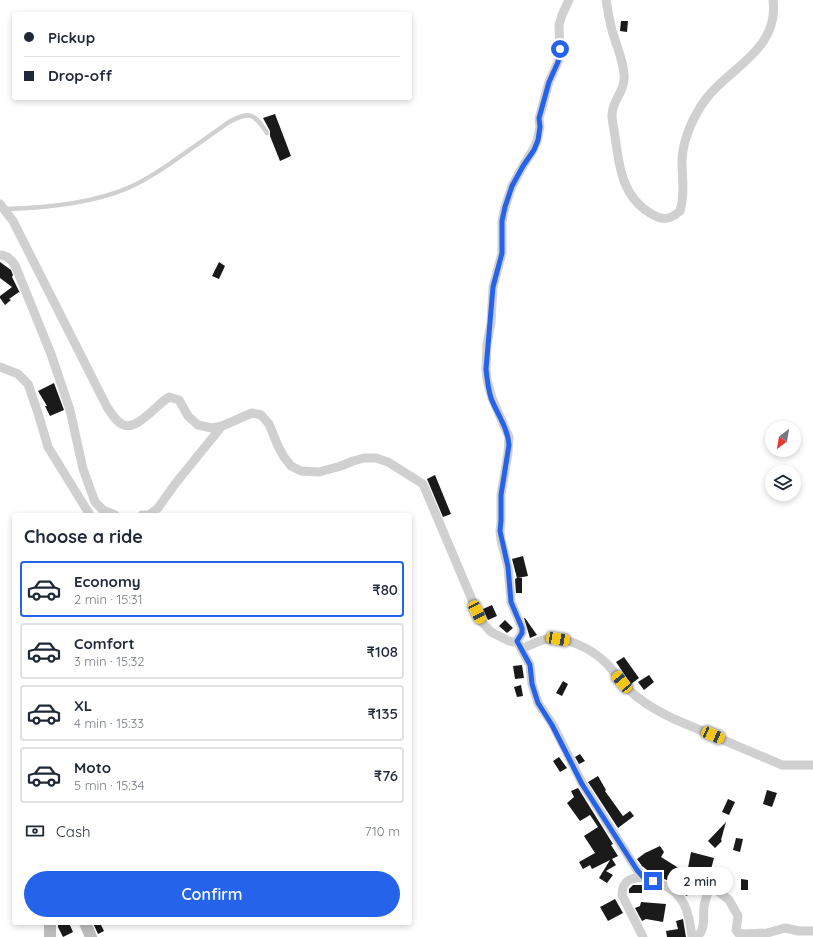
<!DOCTYPE html>
<meta charset="utf-8">
<style>
body{margin:0;font-family:Quicksand,sans-serif;background:#f6f6f7;color:#1f2937;height:100vh;display:flex;flex-direction:column;font-size:15px;white-space:nowrap}
*{box-sizing:border-box;margin:0}
p{font-size:13px;color:#747a83}
.icon{flex:none;width:22px;height:22px;fill:none;stroke:currentColor;stroke-width:2;stroke-linecap:round;stroke-linejoin:round}
.map{position:relative;flex:1;overflow:hidden}
.sheet{position:absolute;left:12px;top:513px;width:400px;height:412px;display:flex;flex-direction:column;background:#fff;border-radius:4px;box-shadow:0 2px 6px #0003}
.sheet>*{flex:none}
.guide{position:absolute;left:12px;top:12px;width:400px;height:88px;border-radius:4px;box-shadow:0 2px 6px #0003;display:grid;align-content:center;height:88px;padding:0 12px;background:#fff}
.needle{width:26px;rotate:211deg}
.fabs{position:absolute;left:765px;top:421px;display:grid;gap:8px}
.fabs a{display:grid;place-items:center;width:36px;height:36px;border-radius:50%;background:#fff;box-shadow:0 2px 6px #0003;font-size:20px}
.end{position:absolute;width:18px;height:18px;margin:-9px;border:5px solid #2563eb;background:#fff;box-shadow:0 0 0 2px #fff}
.from{border-radius:50%}
.bubble{position:absolute;height:28px;border-radius:14px;background:#fff;box-shadow:0 2px 6px #0003;font-size:13px;font-weight:600;line-height:28px;text-align:center}
.car{position:absolute;width:12px;height:24px;margin:-12px -6px;border-radius:5px;box-shadow:0 0 3px 1px #0007;background:linear-gradient(#f5c518 24%,#345 0 40%,#f5c518 0 76%,#345 0 86%,#f5c518 0)}
.guide b{display:flex;align-items:center;gap:14px;height:38px;font-size:15px}
.guide b+b{border-top:1px solid #e0e1e3}
.guide i{width:10px;height:10px;background:#1f2937}
ul{padding:0;list-style:none}
li{display:flex;align-items:center;gap:12px;height:56px;margin:0 8px 6px;padding:0 4px;border:2px solid #e0e1e3;border-radius:4px}
li div{flex:1}
li b{display:block;font-size:15px}
li em{font-style:normal;font-weight:600}
li.selected{border-color:#2563eb}
li>.icon{width:36px;height:36px;stroke-width:1.5}
h2{padding:0 12px;font-size:18px;line-height:48px}
.pay{display:flex;align-items:center;gap:10px;height:44px;padding:0 12px;font-size:15px}
.pay p{margin-inline-start:auto}
.cta{display:flex;gap:8px;margin-top:auto;padding:8px 12px}
.cta a{flex:1;height:46px;border-radius:24px;background:#2563eb;color:#fff;font-size:16px;font-weight:600;line-height:46px;text-align:center}
.map>svg:first-child{display:block}
</style>
<div class="map">
<svg width="813" height="937" viewBox="0 0 813 937">
<rect width="100%" height="100%" fill="#fff"/>
<!-- building -->
<path fill="#1a1a1a" d="M621,21H628L627,32L620,31Z
M275,114L291,156L280,161L270,136V131L263,118Z
M0,262L11,270L13,275L12,277L20,293L19,292L9,299L11,300L5,305L0,298V296L12,287L0,278Z
M219,262L225,266L219,279L212,276Z
M54,383L64,410L50,416L45,406H47L38,391Z
M435,475L451,514L443,517L427,479Z
M523,556L528,576L518,578H522V593H516L515,579L517,578L512,559Z
M492,605L497,616L488,620L483,609Z
M524,618H525L537,635L530,638Z
M505,620L513,628L507,633L499,626Z
M624,657L639,678L631,684L616,662Z
M522,665L524,678L515,679L513,666Z
M649,675L654,682L644,690L638,682Z
M563,681L568,684L562,696L556,693Z
M521,685L523,696L517,697L514,687Z
M580,754L585,761L579,764L575,757Z
M559,757L567,768L560,772L553,761Z
M598,776L606,790L605,791L623,816L630,811L634,816L618,828L588,782Z
M578,788L613,844L611,845L618,856L612,859L616,865L606,871L613,875L607,883L599,878L610,860L592,869L590,865L583,869L579,862L595,853L584,836L598,827L590,815L580,821L567,803L574,797L571,791Z
M767,790L777,793L772,807L763,804Z
M728,799L735,802L729,815L722,812Z
M726,822L721,840L722,841L715,848L708,841Z
M736,838L743,839L740,852L733,850Z
M660,846L664,852L661,857L685,872L687,867L688,868L691,852L714,858L710,873H708L705,885L701,893L694,892L686,896L681,886L672,880L671,882L651,873L642,866L637,859L645,853Z
M741,879L748,880V890H741Z
M633,885H642V893H629V889Z
M615,899L623,913L608,921L600,907Z
M641,902L666,904L663,922L646,919L642,921L635,908L640,906Z
M683,919L686,937H667L666,931L678,929L676,921Z
M58,923H69L73,932L63,937L58,927Z
M93,923H100L104,931L98,934Z"/>
<g fill="none" stroke-linecap="round" stroke-linejoin="round">
<!-- lane -->
<path stroke="#d0d0d0" stroke-width="4.5" d="M5,209C46,208 90,204 128,188C142,182 156,173 168,165C188,151 208,137 229,122C250,111 254,113 267,133"/>
<!-- street -->
<path stroke="#d0d0d0" stroke-width="9" d="M606,0C608,10 609,20 612,30C616,45 623,59 624,74C626,91 612,100 612,115C612,122 614,129 615,136C619,166 622,196 650,213C662,221 670,220 680,211C685,194 682,178 682,160C683,141 691,122 701,106C724,69 780,52 773,0
M0,204L13,221L107,407C111,413 117,423 124,425C138,430 157,404 169,397L179,400L188,416L198,425L212,428L222,426L252,413L261,415L269,424L278,446L284,457L291,466L301,471L319,472L341,466L353,461L364,458H376L388,462L423,484L481,621L491,632L509,641L513,642L517,641L522,633V628L511,602L508,567L501,540L500,531L501,521V495L508,453L509,437L492,398L487,380L486,369L487,344L491,323L493,287L502,253V221L505,207L512,186L523,166L533,150L537,141L540,127L539,119L541,111L549,82L558,62L560,55L559,25L562,15L569,0
M0,255C7,255 11,259 15,265L51,354L70,410L83,469L95,502L103,510L115,515
M0,367L18,374L28,384L38,413L48,447L90,515
M142,515H149L158,508L175,484L222,426
M517,641L530,665L532,684L538,703L553,725L582,783L637,870C646,880 649,879 661,884C685,893 689,913 692,937
M522,649C530,645 539,640 548,639C568,637 592,649 606,663C614,671 620,681 628,689C641,702 657,711 674,719L782,765H813
M643,937L622,895C622,881 630,877 644,878
M696,937C706,931 703,917 704,906C705,901 707,895 709,890L715,889L729,900L738,916L736,930L738,933L743,934L767,933L785,928L799,931H813"/>
<!-- secondary -->
<path stroke="#bdbdbd" stroke-width="12" d="M85,923L91,937
M50,937V923"/>
</g>
<g fill="none" stroke-linecap="round" stroke-linejoin="round">
<!-- route -->
<path stroke="#2563eb" stroke-width="5" d="M560,49L558,62L549,82L541,111L539,118L540,127L538,140L534,150L523,166L512,186L505,207L502,221V253L493,287L486,369C487,379 488,388 491,398C497,414 508,428 509,445L501,495V520L500,531L508,567L511,602L522,628V633L517,641L530,665L532,684L538,703L552,725L582,784L637,870L644,878L653,881"/>
</g>
</svg>
<div class="fabs">
<a><svg class="needle" viewBox="-14 -14 28 28"><path d="M0-13l5 13h-10z" fill="#e53935"/><path d="M0 13l5-13h-10z" fill="#747a83"/></svg></a>
<a><svg class="icon" aria-label="layers" viewBox="0 0 24 24"><path d="M12 4l9 5-9 5-9-5zM3 14l9 5 9-5"/></svg></a>
</div>
<i class="end from" style="left:560px;top:49px"></i>
<i class="end" style="left:653px;top:881px"></i>
<div class="bubble" style="left:667px;top:867px;width:66px">2 min</div>
<i class="car" style="left:477px;top:612px;rotate:154deg"></i>
<i class="car" style="left:558px;top:639px;rotate:100deg"></i>
<i class="car" style="left:622px;top:682px;rotate:320deg"></i>
<i class="car" style="left:713px;top:735px;rotate:113deg"></i>
<div class="guide">
<b><i class="from"></i>Pickup</b>
<b><i></i>Drop-off</b>
</div>
<section class="sheet">
<h2>Choose a ride</h2>
<ul>
<li class="selected"><svg class="icon" aria-label="car" viewBox="0 0 24 24"><path d="M5 17H2v-5l4-1 3-4h7l3 4 3 1v5h-3M9 17h6M6 11h13"/><circle cx="7" cy="17" r="2"/><circle cx="17" cy="17" r="2"/></svg><div><b>Economy</b><p>2 min · 15:31</p></div><em>₹80</em></li>
<li><svg class="icon" aria-label="car" viewBox="0 0 24 24"><path d="M5 17H2v-5l4-1 3-4h7l3 4 3 1v5h-3M9 17h6M6 11h13"/><circle cx="7" cy="17" r="2"/><circle cx="17" cy="17" r="2"/></svg><div><b>Comfort</b><p>3 min · 15:32</p></div><em>₹108</em></li>
<li><svg class="icon" aria-label="car" viewBox="0 0 24 24"><path d="M5 17H2v-5l4-1 3-4h7l3 4 3 1v5h-3M9 17h6M6 11h13"/><circle cx="7" cy="17" r="2"/><circle cx="17" cy="17" r="2"/></svg><div><b>XL</b><p>4 min · 15:33</p></div><em>₹135</em></li>
<li><svg class="icon" aria-label="car" viewBox="0 0 24 24"><path d="M5 17H2v-5l4-1 3-4h7l3 4 3 1v5h-3M9 17h6M6 11h13"/><circle cx="7" cy="17" r="2"/><circle cx="17" cy="17" r="2"/></svg><div><b>Moto</b><p>5 min · 15:34</p></div><em>₹76</em></li>
</ul>
<div class="pay"><svg class="icon" aria-label="cash" viewBox="0 0 24 24"><path d="M3 7h18v10H3z"/><circle cx="12" cy="12" r="2"/></svg>Cash<p>710 m</p></div>
<div class="cta"><a>Confirm</a></div>
</section>
</div>
